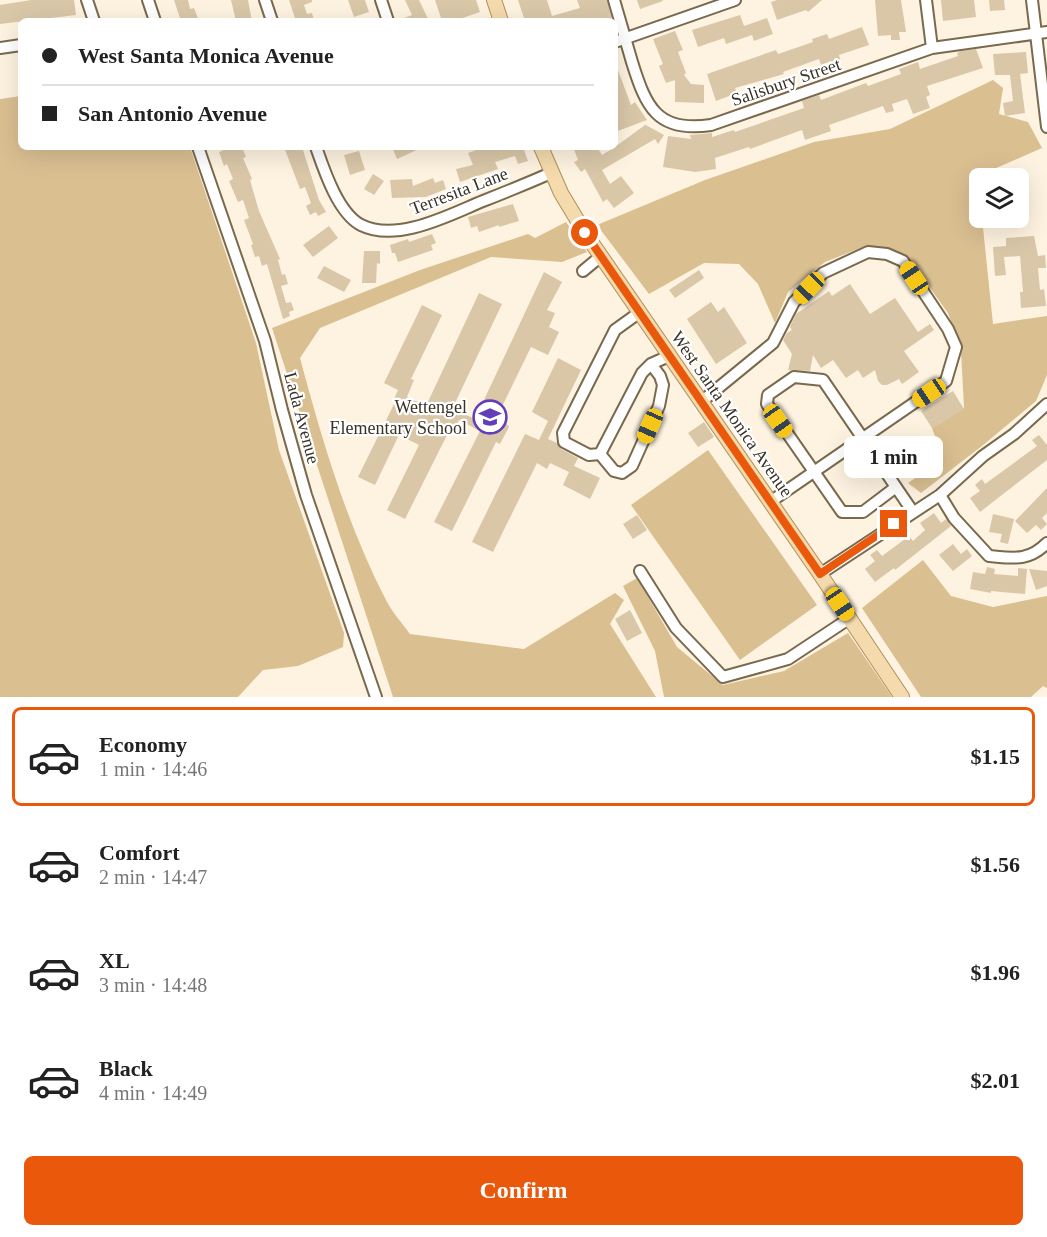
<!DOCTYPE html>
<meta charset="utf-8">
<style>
body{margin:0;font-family:Georgia,serif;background:#f6f6f6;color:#222;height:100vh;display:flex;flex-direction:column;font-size:22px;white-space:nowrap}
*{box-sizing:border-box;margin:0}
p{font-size:20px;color:#767676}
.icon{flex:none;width:33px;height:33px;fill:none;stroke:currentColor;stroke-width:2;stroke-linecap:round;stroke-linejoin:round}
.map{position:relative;height:697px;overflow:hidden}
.panel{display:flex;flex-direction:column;background:#fff;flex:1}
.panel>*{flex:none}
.hud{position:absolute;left:18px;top:18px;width:600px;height:132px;border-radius:9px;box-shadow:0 6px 24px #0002;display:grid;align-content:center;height:132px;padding:0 24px;background:#fff}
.controls{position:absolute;left:969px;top:168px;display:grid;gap:12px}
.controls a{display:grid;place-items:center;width:60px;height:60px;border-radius:9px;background:#fff;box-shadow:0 6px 24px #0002;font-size:30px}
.end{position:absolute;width:27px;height:27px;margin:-14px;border:8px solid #ea580c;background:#fff;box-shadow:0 0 0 3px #fff}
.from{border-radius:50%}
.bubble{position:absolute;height:42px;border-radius:9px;background:#fff;box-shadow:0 6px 24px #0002;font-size:20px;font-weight:700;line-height:42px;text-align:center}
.car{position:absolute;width:18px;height:36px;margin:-18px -9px;border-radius:8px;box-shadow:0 0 4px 2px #0007;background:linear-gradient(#f5c518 24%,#345 0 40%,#f5c518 0 76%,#345 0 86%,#f5c518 0)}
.hud b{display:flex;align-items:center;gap:21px;height:57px;font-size:22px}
.hud b+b{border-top:2px solid #e0e0e0}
.hud i{width:15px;height:15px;background:#222}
ul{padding:10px 0 0;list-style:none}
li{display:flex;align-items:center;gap:18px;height:99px;margin:0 12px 9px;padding:0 12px;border:3px solid transparent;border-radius:9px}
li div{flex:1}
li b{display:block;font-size:22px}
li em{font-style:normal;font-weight:700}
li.on{border-color:#ea580c}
li>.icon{width:54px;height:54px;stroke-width:1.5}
.cta{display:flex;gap:12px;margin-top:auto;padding:12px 24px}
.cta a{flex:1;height:69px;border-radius:9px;background:#ea580c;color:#fff;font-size:24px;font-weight:700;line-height:69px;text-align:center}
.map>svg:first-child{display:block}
</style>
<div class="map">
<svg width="1047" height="697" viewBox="0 0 1047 697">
<rect width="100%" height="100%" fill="#fef3e0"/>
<!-- green -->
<path fill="#dabf91" d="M993,80L1003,88L999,114L1028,122L1042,148L978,176L980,218H982L993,324L1047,316V375L1036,401L982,446L921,493L908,483L943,458L932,428L964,408L961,351L948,313L910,260L868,245L825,262L788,292L775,323L758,284L739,264L704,263L649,294L597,225L705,180L814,142L890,129Z
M21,96V147H190L256,343L279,450L344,633L343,647L298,666L263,670L238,697H0V99Z
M566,222L587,252L562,262L491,257L320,328L300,358C322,440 347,525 386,600C392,612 402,623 410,634L524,649L615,593L624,600L610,624L656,697H393L272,328L420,270L528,234L535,238Z
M708,450L817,605L740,660L631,505Z
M923,560L951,596L993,607L1047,596V688L1043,686L1031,697H921L862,608Z
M637,578L677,647L723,685L784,671L848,633L892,697H664L655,651L623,586Z"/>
<!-- building -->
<path fill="#d9c7a8" d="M31,0H74L76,15L0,24V5Z
M174,0H188L190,9L194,8L199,21H181Z
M231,0H248L252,21H236Z
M289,0H312V2L304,5L307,14L312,13L314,21H292V18H295Z
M348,0H365L369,12L354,17Z
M405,0H419L429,21H397L412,15Z
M435,0H476L480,12L454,21H442Z
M518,0H547L552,16L580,8L577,0H607L612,19L606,21H525Z
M637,0H662L663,1L640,9Z
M777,0H822L808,12L806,10L777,20L771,2Z
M875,0H901L906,32H899L900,40H891V35L878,36Z
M941,0H974L976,17L943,21Z
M989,0H1004L1005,10L990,11Z
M740,15L744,26L767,18L773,34L754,41L752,35L726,44L724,38L698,47L692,30Z
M862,27L869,45L839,55L841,62L832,65L831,61L821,65L819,59L783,72L784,74L735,88L737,93L716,101L707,74L776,50L778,54L813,42L812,39L827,34L829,39Z
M675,31L683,50L678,52L686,73L684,75L691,84L704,85V103L675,102V80L666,83L659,66L663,64L653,39Z
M976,49L983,68L927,86L930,95L926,97L930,108L913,114L907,99L892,104L894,111L886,113L883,106L829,125L831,131L805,140L802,130L750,149L749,147L715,158L716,169L695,172L663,167L668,136L691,139L690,135L712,133V137L734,130L735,132L804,108L802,101L819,95L821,100L866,83L868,86L901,74L899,69L918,62L920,69L958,56L957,53L961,51Z
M1026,52L1028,73L1020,74L1025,113L1005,116L1003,103L1013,101L1010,75H995L993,54Z
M615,62L631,105L635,102L647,120L615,132Z
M644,124L664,135L658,144L655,139L602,170L610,184L621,176L634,193L614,208L607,199L603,202L585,169L581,172L574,162L578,160L573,147H597L602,155L615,147L645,125Z
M225,147H242L246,157L243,158L252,179L250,180L259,211L280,259L278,260L282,275L285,274L288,284L281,286L286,303L291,302L294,310L289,312L290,316L283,319L267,264L262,266L259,256L255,257L251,245L253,244L244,220L249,218L243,200L238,202L229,181L233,179L227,164L224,166L219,152L226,149Z
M284,147H302L319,200L326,212L318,216L316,212L310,215L306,206L311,203L305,187L300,189Z
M392,147H423L397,159Z
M484,147H523L528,161L518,164L515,156L495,162L498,169L460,182L456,169L473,165L468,153Z
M359,151L365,170L350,175L344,155Z
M373,174L384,181L374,195L364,189Z
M433,178L435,183L443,180L446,189L426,197L392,198L390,180L412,179L413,186Z
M513,204L519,221L499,227V225L479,232L477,226L471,228L468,217Z
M329,226L338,238L313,257L303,245Z
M432,234L436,243L431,245L433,250L398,262L395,253H392L390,245L408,239L409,242Z
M1034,236L1038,256L1045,255L1046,268H1038L1040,290L1044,289L1046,306L1021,308L1020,292H1023L1020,256L1004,257L1006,275L995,276L993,247L1006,246V238Z
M364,251H380V264L377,263L376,283H362Z
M324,266L351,280L344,292L317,278Z
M699,270L704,278L675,298L669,290Z
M544,272L562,282L547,310L555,313L549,327L559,332L548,355L531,347L496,419L508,425L509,427L500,444L496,442L452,531L434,522L480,431L459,420L453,432L449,431L405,519L387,510L419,445L399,435L375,485L358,477L396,400L394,399L398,390L384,383L422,305L442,315L411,379L414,380L407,397L426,406L479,293L502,304L455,403L464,408L462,413L475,419Z
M850,284L870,314L895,298L918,332L930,324L934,330L904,351L919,372L902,384L899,379L887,385H882L878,381L875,370L863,378L858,370L846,378L833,360L821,368L813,355L810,371L788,370L792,354L783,340L787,333L792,330L790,327L796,314L829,291L832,296Z
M711,302L718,312L724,307L747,343L716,364L687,319Z
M558,358L581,370L548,439L557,443L561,449L578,458L574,466L600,478L590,499L563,485L569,472L550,463L547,469L537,463L493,552L472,542L525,434L539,440L548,421L532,412Z
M953,391L964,409L932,428L921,411Z
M704,422L714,437L698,447L688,433Z
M1039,435L1047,445V460L980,512L970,498L980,491L975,485L982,479L985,484L1037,446L1032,440Z
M1047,488V513L1042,518L1047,524L1041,530L1036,525L1027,533L1015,521Z
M934,513L941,523L946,519L951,526L895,570L894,568L875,582L865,569L875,561L870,555L877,550L882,556L909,536L913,541L925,530L920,523Z
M993,514L1014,519L1008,544L1000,542L1002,534L989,532Z
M637,515L647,530L633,539L623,524Z
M953,544L961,554L967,549L972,556L953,571L939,555Z
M987,567L995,569L994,574L1018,576V568L1027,569L1025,594L991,591V593L970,589L973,572L985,574Z
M1029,569L1047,571V586L1036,590Z
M630,610L642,633L627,641L615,619Z"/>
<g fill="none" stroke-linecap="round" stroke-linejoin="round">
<defs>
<path id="minor" d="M87,0L94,21
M148,0L155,21
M265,0L272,21
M381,0L388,21
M614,0C620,21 626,42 632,62C646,107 657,133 711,125L932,48L1047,32
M926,0L932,48
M1032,0L1047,127
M615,42L735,0
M0,48L21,45
M198,147L265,341L282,410L306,495L376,697
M316,147C324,170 338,213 361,225C397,243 449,215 483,201C506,192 528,183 551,173
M583,271L601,256
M640,312L615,330L563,433L564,442L589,455L600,454L642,373L651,364L669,356
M701,402L773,343L794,302L823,273L868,252L887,254L903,261L948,329L956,347L946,381L770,502
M600,454L614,471L622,473L632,466L659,406L663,385L660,376L651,364
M896,487L863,512H842L767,404L768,395L794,377L823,380L913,512
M940,495L954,518L989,556C1013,558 1028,562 1047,543
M640,571L676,628L723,677L788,659L850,618
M820,574L940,495L983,456L1014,434L1047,404"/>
<path id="major" d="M494,0L501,21
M541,147L561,193L585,233L820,574L902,697"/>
</defs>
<!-- minor casing -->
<use href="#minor" stroke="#79694d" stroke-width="14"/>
<!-- major casing -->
<use href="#major" stroke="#ae9059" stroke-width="16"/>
<!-- minor -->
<use href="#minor" stroke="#fff" stroke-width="10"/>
<!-- major -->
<use href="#major" stroke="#f4daac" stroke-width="14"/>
</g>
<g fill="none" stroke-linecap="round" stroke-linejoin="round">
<!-- route -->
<path stroke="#ea580c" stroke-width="8" d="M585,233L820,574L894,524"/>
</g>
<!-- icons -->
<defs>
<symbol id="school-ring" viewBox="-11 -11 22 22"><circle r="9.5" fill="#fff" stroke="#623fb8" stroke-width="1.5"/><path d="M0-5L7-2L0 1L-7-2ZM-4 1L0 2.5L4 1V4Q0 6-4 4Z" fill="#623fb8"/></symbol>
</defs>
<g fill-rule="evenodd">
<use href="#school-ring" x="471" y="398" width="38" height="38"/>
</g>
<g text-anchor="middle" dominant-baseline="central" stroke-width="4.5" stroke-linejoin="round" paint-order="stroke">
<!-- street labels -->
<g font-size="18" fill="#393226" stroke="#fff">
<text transform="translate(786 82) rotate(-19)">Salisbury Street</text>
<text transform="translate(459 191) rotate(-21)">Terresita Lane</text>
<text transform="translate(732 414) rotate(55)">West Santa Monica Avenue</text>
<text transform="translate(302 418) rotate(75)">Lada Avenue</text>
</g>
<!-- poi labels -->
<g font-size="18" fill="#393226" stroke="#fff" text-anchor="end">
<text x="467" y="407">Wettengel<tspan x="467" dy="21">Elementary School</tspan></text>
</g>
</g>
</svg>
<div class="controls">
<a><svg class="icon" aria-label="layers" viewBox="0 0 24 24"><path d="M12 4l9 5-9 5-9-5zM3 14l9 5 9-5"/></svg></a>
</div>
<i class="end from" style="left:585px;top:233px"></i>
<i class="end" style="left:894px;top:524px"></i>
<div class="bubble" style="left:844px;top:436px;width:99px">1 min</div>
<i class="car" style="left:914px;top:278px;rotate:326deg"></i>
<i class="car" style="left:809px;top:288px;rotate:224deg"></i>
<i class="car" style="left:929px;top:393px;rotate:236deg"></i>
<i class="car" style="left:778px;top:421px;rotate:145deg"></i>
<i class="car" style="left:650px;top:426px;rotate:204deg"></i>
<i class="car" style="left:840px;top:604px;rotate:146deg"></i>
<div class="hud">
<b><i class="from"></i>West Santa Monica Avenue</b>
<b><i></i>San Antonio Avenue</b>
</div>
</div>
<section class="panel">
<ul>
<li class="on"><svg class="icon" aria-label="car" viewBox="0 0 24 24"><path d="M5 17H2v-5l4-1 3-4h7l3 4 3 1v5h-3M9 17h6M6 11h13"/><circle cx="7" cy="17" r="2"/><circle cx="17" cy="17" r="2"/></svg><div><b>Economy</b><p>1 min · 14:46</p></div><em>$1.15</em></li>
<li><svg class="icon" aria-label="car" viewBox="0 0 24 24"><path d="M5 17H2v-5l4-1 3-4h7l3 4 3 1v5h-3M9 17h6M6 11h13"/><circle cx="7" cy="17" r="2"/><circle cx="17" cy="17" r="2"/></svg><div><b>Comfort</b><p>2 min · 14:47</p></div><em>$1.56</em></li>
<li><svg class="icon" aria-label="car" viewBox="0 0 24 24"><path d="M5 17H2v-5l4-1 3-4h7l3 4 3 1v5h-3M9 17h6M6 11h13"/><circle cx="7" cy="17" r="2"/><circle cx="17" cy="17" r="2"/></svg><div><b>XL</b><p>3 min · 14:48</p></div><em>$1.96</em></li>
<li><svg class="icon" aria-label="car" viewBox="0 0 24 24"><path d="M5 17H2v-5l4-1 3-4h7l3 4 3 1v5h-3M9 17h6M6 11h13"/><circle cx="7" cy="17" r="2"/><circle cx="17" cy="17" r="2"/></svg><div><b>Black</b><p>4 min · 14:49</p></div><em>$2.01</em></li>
</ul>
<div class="cta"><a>Confirm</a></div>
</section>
